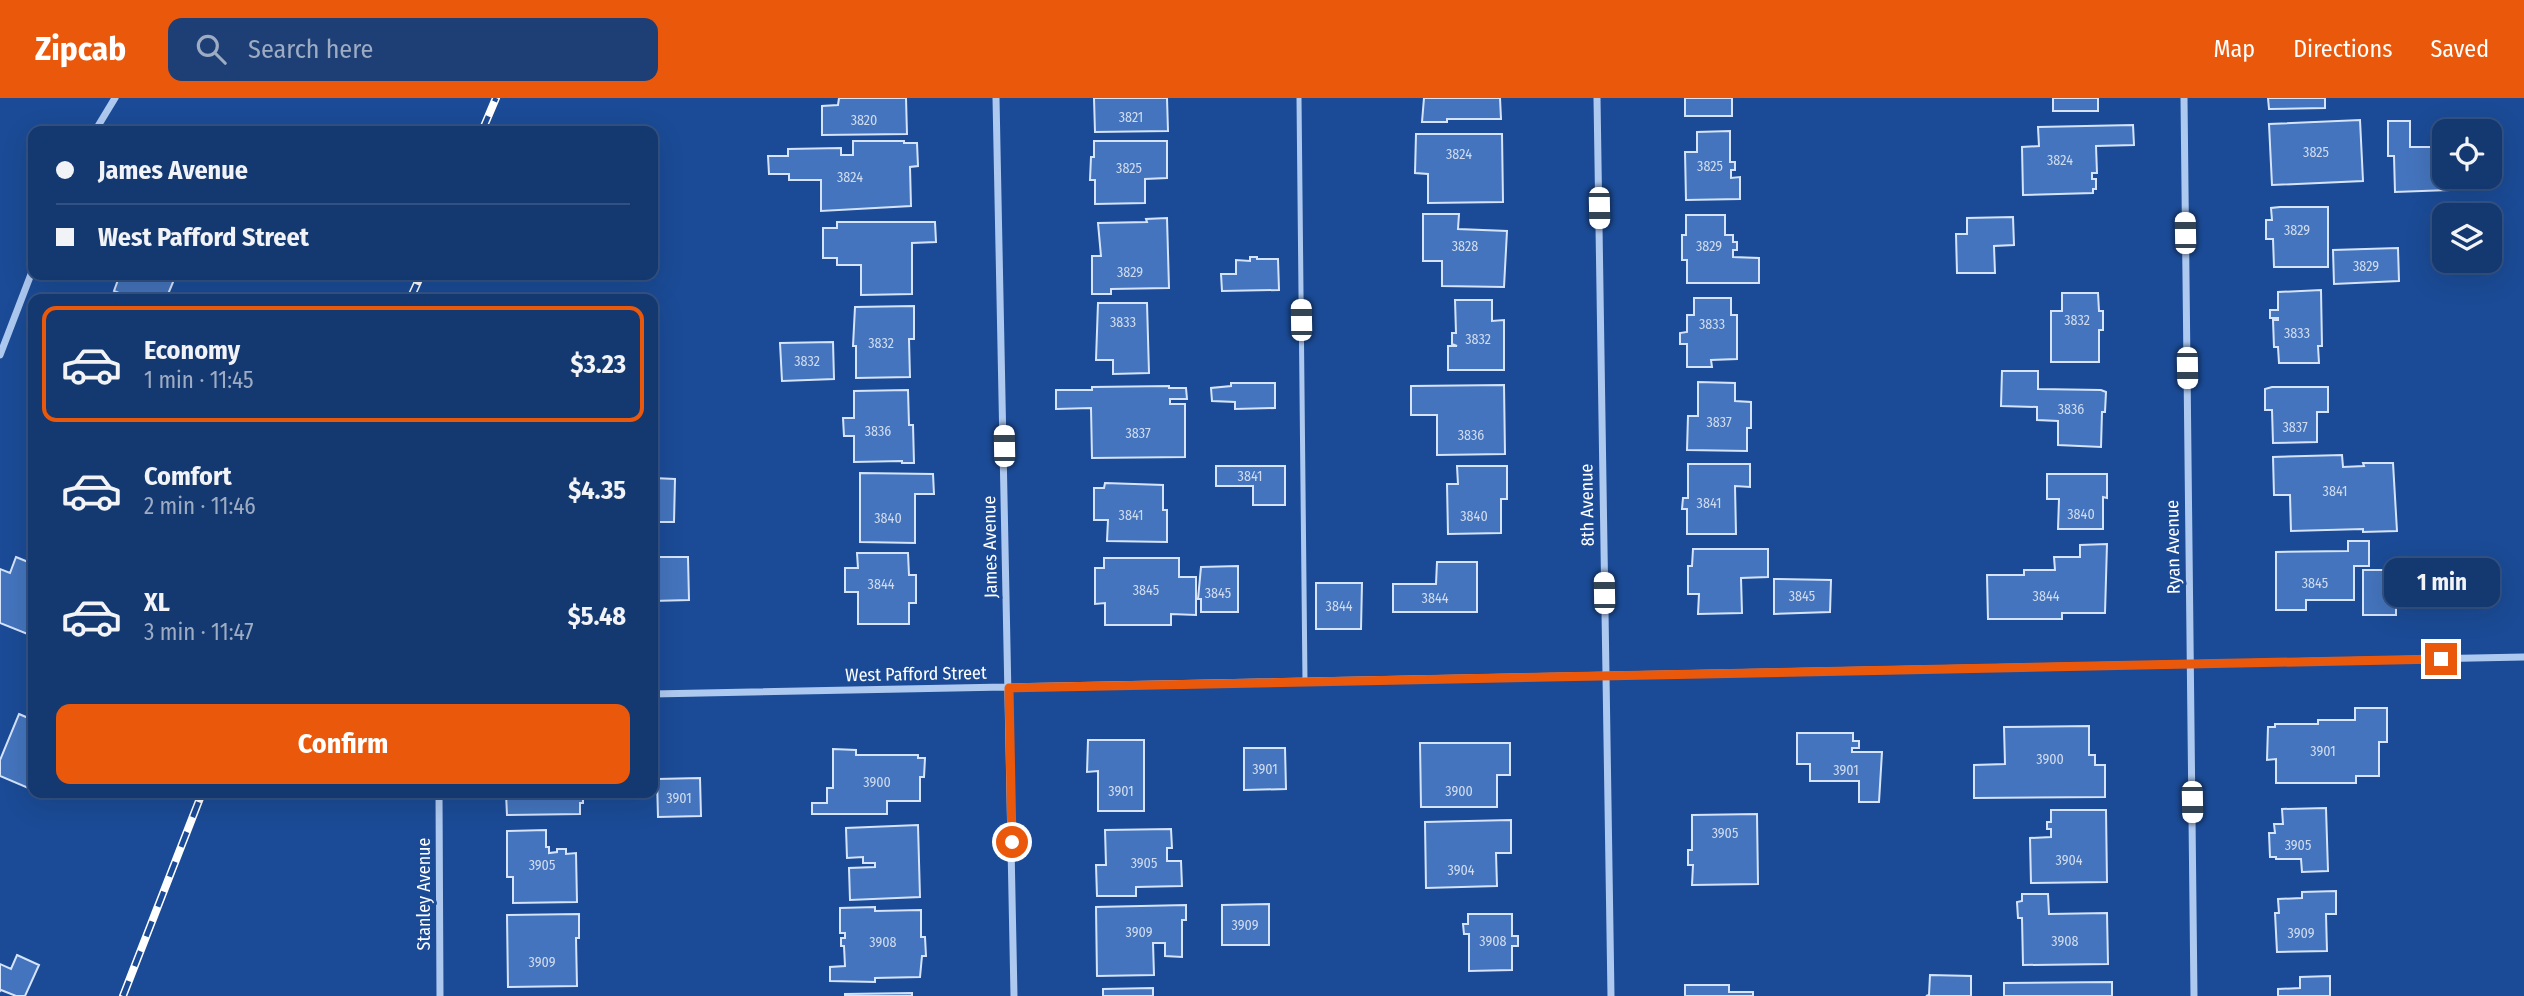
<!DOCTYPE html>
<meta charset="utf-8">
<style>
body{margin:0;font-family:"Fira Sans Condensed",sans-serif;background:#1d3f75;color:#f1f3f6;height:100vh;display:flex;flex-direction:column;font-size:26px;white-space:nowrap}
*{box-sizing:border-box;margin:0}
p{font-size:23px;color:#9dacc3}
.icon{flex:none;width:38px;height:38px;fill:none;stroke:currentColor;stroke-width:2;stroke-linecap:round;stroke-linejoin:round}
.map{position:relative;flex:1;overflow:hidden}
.panel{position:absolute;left:28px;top:196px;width:630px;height:504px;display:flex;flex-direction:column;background:#143870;border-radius:14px;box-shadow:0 7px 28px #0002,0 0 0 2px #335283}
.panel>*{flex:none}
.banner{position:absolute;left:28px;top:28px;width:630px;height:154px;border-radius:14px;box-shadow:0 7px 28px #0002,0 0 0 2px #335283;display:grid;align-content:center;height:154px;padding:0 28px;background:#143870}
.tools{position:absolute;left:2432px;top:21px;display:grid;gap:14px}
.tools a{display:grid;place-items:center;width:70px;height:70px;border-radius:14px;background:#143870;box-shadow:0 7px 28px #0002,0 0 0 2px #335283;font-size:35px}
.end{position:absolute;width:32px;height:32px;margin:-16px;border:9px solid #ea580c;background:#fff;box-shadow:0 0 0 4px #fff}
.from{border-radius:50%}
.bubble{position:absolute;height:49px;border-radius:14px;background:#143870;box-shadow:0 7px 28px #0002,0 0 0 2px #335283;font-size:23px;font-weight:700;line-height:49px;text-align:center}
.car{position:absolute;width:21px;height:42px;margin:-21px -10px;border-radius:9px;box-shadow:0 0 5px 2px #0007;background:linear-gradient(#fff 24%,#345 0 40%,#fff 0 76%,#345 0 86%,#fff 0)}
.banner b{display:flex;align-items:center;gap:24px;height:66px;font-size:26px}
.banner b+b{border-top:2px solid #335283}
.banner i{width:18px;height:18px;background:#f1f3f6}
ul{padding:12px 0 0;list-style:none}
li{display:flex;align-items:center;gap:21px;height:116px;margin:0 14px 10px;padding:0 14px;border:4px solid transparent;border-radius:14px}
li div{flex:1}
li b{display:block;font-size:26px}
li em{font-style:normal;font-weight:700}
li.on{border-color:#ea580c}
li>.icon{width:63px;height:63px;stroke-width:1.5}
.action{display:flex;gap:14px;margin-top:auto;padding:14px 28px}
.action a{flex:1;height:80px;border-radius:14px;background:#ea580c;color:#fff;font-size:28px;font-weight:700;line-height:80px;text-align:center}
header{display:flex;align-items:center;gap:42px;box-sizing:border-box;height:98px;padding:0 35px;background:#ea580c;color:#fff}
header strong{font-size:33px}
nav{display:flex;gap:38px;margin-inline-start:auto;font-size:24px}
.search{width:490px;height:63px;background:#1d3f75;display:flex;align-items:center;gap:18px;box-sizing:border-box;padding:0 24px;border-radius:14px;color:#9dacc3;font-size:26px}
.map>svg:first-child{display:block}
</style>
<header>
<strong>Zipcab</strong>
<div class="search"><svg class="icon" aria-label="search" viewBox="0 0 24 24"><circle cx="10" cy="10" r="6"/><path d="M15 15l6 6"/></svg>Search here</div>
<nav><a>Map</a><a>Directions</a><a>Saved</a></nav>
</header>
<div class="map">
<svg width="2524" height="898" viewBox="0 0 2524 898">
<rect width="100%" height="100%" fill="#1b4b96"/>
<!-- building -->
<path fill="#4474bd" stroke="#d5e4fb" stroke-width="2" d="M839,0H906L907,36L822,37V8L838,7Z
M1094,0H1167L1168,33L1095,34Z
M1424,0H1500L1501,21H1447V24H1422Z
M1685,0H1732V18H1685Z
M2053,0H2098V13H2053Z
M2268,0H2325V10L2269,11Z
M2360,22L2363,83L2272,87L2269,26Z
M2388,23H2410V49H2431V40L2445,39V79H2449V92L2395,94L2394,58H2388Z
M2133,27L2134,47L2096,48L2097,75H2092V81H2096V91H2093V95L2023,97L2022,49L2039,48L2038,29Z
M1730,33V64H1735V72H1731V80L1740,79V101L1686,102L1685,54H1697V34Z
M1416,36H1502L1503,104L1428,105V76L1415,75Z
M853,43H904V45H917L918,68L910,69L911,108L821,113V82H789V76H769L768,58H788V51L841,50V57H853Z
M1094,43H1167V80L1145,81V105L1095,106V82H1090L1091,59H1094Z
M2280,109H2328V169H2274L2273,141H2266V122H2272L2271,110Z
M1423,116H1459L1458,131L1507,133L1504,189L1442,188V163H1423Z
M1686,117H1725V137H1733V144H1737V152H1733V159L1759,160V185H1687V162H1682V137H1686Z
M2013,119L2014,147L1994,148L1995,175H1957L1956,136H1967V120Z
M1167,120L1169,190L1111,191V196H1092V158H1101L1098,125L1147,124L1146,121Z
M837,124H935L936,144L912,145V196L861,197V167H837V160H823V130H837Z
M2398,150L2399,183L2334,186L2333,152Z
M1250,159H1257V161H1278L1279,192L1222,193L1221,176H1236V162L1250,163Z
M114,177H176L166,201H126L127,198L114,193L119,179Z
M2321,192L2322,248H2318L2319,265H2279L2278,249H2274L2273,222H2278V220H2270V212H2278V194Z
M2062,195H2098L2099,213H2103V232H2099V264H2051V213H2062Z
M1694,200H1731V217H1737V261L1711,262L1712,269H1687V246H1680V235L1687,234V217H1694Z
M1455,202H1492V223L1504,222V272H1448V248H1457L1452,246V235H1456Z
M1098,205H1147L1149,275L1113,276V262H1096Z
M914,208V241H909L910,279L856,280V248H853L855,209Z
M833,244L834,281L782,283L780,245Z
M2002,273H2038V291L2101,292L2106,294L2105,314H2102L2101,349L2058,347V323L2037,322V309L2001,308Z
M1698,284L1735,285V303L1751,304V330H1747V353L1687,352L1688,318H1698Z
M1231,285H1275V310L1235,311V304L1212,303L1211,290L1231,288Z
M1504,287L1505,356L1437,357V317H1411V288Z
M1169,288V290H1186L1187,301H1170V306H1185V359L1092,360L1091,310L1056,311V292H1092V289Z
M2272,289H2328V314H2317V344L2273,345L2272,312H2265V291Z
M908,292L909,327H913L914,365H902V363L854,364V338H844L843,320H854V293Z
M2342,357L2343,369L2364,368L2363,365H2393L2397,433L2363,434V431L2291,433L2290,397H2274L2273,359Z
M1688,366H1750V389L1735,388L1736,436H1687V411H1682L1683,400H1688Z
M1216,368H1285V407H1253V388H1216Z
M1457,368H1507V401H1501V435L1448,436L1447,386H1458Z
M860,375L933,376L934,396H915V445L860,444Z
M2047,376H2107V400L2103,399V431H2058L2059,401H2047Z
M653,380L675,381L674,424H653Z
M1105,385L1163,387V412H1167V444L1107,443L1108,422H1094V390H1104Z
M653,442H657V459H688L689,502L653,503Z
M2348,443H2369V468H2354V502H2306V512H2276V454L2348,453Z
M2107,446L2105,515H2062V521H1988L1987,477H2024V472H2055L2054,459H2080V447Z
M1693,451H1768V479L1741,480L1742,515L1698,516L1699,496H1688V468H1692Z
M857,455H908L909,477H916V505H909V526H858V494H845V470H858Z
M16,459L33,466V529L30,537L0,525V471L10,475Z
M1104,460H1179V479H1196V517L1171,516V527H1105V505L1095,506V470H1104Z
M1437,464H1477V514H1393V486H1436Z
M1238,468V514H1201V501H1198L1201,469Z
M2363,472H2396V483H2413L2412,498L2396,499V517H2363Z
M1774,481L1831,482L1830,514L1774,516Z
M1316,485H1362L1361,531H1316Z
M2355,610H2387V644H2379V678H2356V685H2276V661L2267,662L2268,629H2275V626H2318V622H2355Z
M19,616L33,622V692L0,678V662Z
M2089,628V657H2095V667H2105V699L1974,700V667L2005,666L2004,629Z
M1797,635H1853V643H1859V650H1852V654H1882L1879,704H1859V683H1810V666H1797Z
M1088,642H1144V713H1098V673L1087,674Z
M1420,645H1510V677H1497V709H1421Z
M1244,650H1285L1286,691L1244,692Z
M833,651L856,652V657H918V660H925L924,679H920V703H887V716H812V705H827V690H833Z
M700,680L701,718L658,719L657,681Z
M506,695H583V705H580V716L507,717Z
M2326,710L2328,773L2302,774L2301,761H2276V759H2270L2269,735H2275L2274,726H2283L2282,711Z
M2051,712H2106L2107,784L2031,785L2030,740L2051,739V731H2047V724H2051Z
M1757,716L1758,786L1692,787L1693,767H1688V752H1692V717Z
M1511,722V755H1496L1497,788L1426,790L1425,724Z
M918,727L920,799L850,802L849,770L875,769V765H863V759L847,760L846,730Z
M1171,731L1172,750H1167V763H1181L1182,788L1136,789V798H1097L1096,767H1106L1105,732Z
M546,732V749H549V755L557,754V751H566V756L576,755L577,804L513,805V779H507V733Z
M2336,793V816H2326L2327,853L2277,854L2275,815H2279L2278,801L2302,800V794Z
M2022,796H2048L2049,816L2107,815L2108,866L2023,867L2022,820H2018L2017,804L2022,803Z
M1269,806V847H1222V807Z
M1186,807V822H1182V859L1165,858V845H1153L1154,877L1097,878L1096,809Z
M875,809V813L921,812V839H925L926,858H922L920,879L875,880V884L830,883V869L845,868L844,848H841V840H845V835H840V810Z
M579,816V840H576L577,888L508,889L507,817Z
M1468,816H1512V838H1518V848H1512V872L1469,873V836H1464L1463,826H1468Z
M17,857L39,867L25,898H16L1,892L0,893V866L11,871Z
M1930,877L1971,878V898H1926L1929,897Z
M2330,878V898H2278V891L2300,890V879Z
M2112,884V898H2004V885Z
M1685,887H1729V894H1753V898H1685Z
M1153,890V898H1103V891Z
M912,895V898H845V896Z"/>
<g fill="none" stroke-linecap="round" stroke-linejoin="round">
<!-- lane -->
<path stroke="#aec9f0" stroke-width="5" d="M1299,0L1305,584"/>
<!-- street -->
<path stroke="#aec9f0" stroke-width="7" d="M996,0L1014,898
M1597,0L1611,898
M2184,0L2194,898
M95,33L115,0
M0,257L33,171
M653,596L2524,559
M439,695L440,898"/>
<defs>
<path id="rail" d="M482,33L496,0
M410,201L421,177
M123,898L202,695"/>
</defs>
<!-- rail casing -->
<use href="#rail" stroke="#fff" stroke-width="8"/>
<!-- rail -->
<use href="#rail" stroke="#1b4b96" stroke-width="5" stroke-dasharray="16" stroke-linecap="butt"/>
</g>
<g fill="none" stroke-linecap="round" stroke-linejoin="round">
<!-- route -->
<path stroke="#ea580c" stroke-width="9" d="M1012,744L1009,590L2441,561"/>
</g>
<g text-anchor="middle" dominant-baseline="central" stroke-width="6" stroke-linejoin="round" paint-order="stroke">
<!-- number labels -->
<g font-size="14" fill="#d0dcee">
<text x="1131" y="19">3821</text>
<text x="864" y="22">3820</text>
<text x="2316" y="54">3825</text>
<text x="1459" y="56">3824</text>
<text x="2060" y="62">3824</text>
<text x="1710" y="68">3825</text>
<text x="1129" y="70">3825</text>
<text x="850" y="79">3824</text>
<text x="2297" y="132">3829</text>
<text x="1465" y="148">3828</text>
<text x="1709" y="148">3829</text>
<text x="2366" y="168">3829</text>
<text x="1130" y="174">3829</text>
<text x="2077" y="222">3832</text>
<text x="1123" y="224">3833</text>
<text x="1712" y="226">3833</text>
<text x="2297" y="235">3833</text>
<text x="1478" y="241">3832</text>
<text x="881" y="245">3832</text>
<text x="807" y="263">3832</text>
<text x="2071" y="311">3836</text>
<text x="1719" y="324">3837</text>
<text x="2295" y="329">3837</text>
<text x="878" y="333">3836</text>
<text x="1138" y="335">3837</text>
<text x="1471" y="337">3836</text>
<text x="1250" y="378">3841</text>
<text x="2335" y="393">3841</text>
<text x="1709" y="405">3841</text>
<text x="2081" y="416">3840</text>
<text x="1131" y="417">3841</text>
<text x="1474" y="418">3840</text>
<text x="888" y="420">3840</text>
<text x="2315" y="485">3845</text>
<text x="881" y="486">3844</text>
<text x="1146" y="492">3845</text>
<text x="1218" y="495">3845</text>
<text x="1802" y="498">3845</text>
<text x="2046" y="498">3844</text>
<text x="1435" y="500">3844</text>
<text x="1339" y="508">3844</text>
<text x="2323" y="653">3901</text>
<text x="2050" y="661">3900</text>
<text x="1265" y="671">3901</text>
<text x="1846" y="672">3901</text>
<text x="877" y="684">3900</text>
<text x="1121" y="693">3901</text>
<text x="1459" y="693">3900</text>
<text x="679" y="700">3901</text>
<text x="1725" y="735">3905</text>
<text x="2298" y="747">3905</text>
<text x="2069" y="762">3904</text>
<text x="1144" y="765">3905</text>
<text x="542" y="767">3905</text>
<text x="1461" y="772">3904</text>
<text x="1245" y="827">3909</text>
<text x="1139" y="834">3909</text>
<text x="2301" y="835">3909</text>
<text x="1493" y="843">3908</text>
<text x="2065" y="843">3908</text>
<text x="883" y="844">3908</text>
<text x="542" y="864">3909</text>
</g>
<!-- street labels -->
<g font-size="18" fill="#fff" stroke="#1b4b96">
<text transform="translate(1587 407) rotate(-91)">8th Avenue</text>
<text transform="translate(990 449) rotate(-91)">James Avenue</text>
<text transform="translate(2173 449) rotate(-91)">Ryan Avenue</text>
<text transform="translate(916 576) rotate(-1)">West Pafford Street</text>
<text transform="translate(424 796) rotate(-90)">Stanley Avenue</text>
</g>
</g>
</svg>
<div class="tools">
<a><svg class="icon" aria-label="locate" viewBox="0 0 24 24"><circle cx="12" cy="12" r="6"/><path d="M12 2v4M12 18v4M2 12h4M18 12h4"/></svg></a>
<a><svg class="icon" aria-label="layers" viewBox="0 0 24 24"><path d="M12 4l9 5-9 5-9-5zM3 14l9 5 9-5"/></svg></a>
</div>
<i class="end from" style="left:1012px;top:744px"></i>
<i class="end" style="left:2441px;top:561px"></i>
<div class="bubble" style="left:2384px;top:460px;width:116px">1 min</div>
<i class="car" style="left:1599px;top:110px;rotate:179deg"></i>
<i class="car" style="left:2185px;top:135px;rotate:359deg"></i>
<i class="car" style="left:1301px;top:222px;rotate:359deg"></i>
<i class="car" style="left:2187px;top:270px;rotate:179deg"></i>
<i class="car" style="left:1004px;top:348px;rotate:359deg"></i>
<i class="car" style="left:1604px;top:495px;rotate:359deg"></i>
<i class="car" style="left:2192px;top:704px;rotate:179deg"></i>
<div class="banner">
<b><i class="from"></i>James Avenue</b>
<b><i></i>West Pafford Street</b>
</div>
<section class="panel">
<ul>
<li class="on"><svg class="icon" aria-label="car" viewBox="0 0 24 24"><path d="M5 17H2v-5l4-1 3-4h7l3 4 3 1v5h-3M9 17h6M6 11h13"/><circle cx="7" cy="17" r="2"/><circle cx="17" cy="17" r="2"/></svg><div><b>Economy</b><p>1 min · 11:45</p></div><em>$3.23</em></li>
<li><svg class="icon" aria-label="car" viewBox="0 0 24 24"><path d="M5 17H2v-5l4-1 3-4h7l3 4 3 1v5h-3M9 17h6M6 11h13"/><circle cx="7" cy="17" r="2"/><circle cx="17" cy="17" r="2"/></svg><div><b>Comfort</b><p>2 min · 11:46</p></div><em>$4.35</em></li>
<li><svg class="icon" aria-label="car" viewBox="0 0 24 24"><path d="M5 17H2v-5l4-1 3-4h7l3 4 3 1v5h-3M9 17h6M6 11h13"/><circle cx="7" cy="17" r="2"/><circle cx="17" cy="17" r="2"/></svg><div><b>XL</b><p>3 min · 11:47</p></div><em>$5.48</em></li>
</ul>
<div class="action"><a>Confirm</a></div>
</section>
</div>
